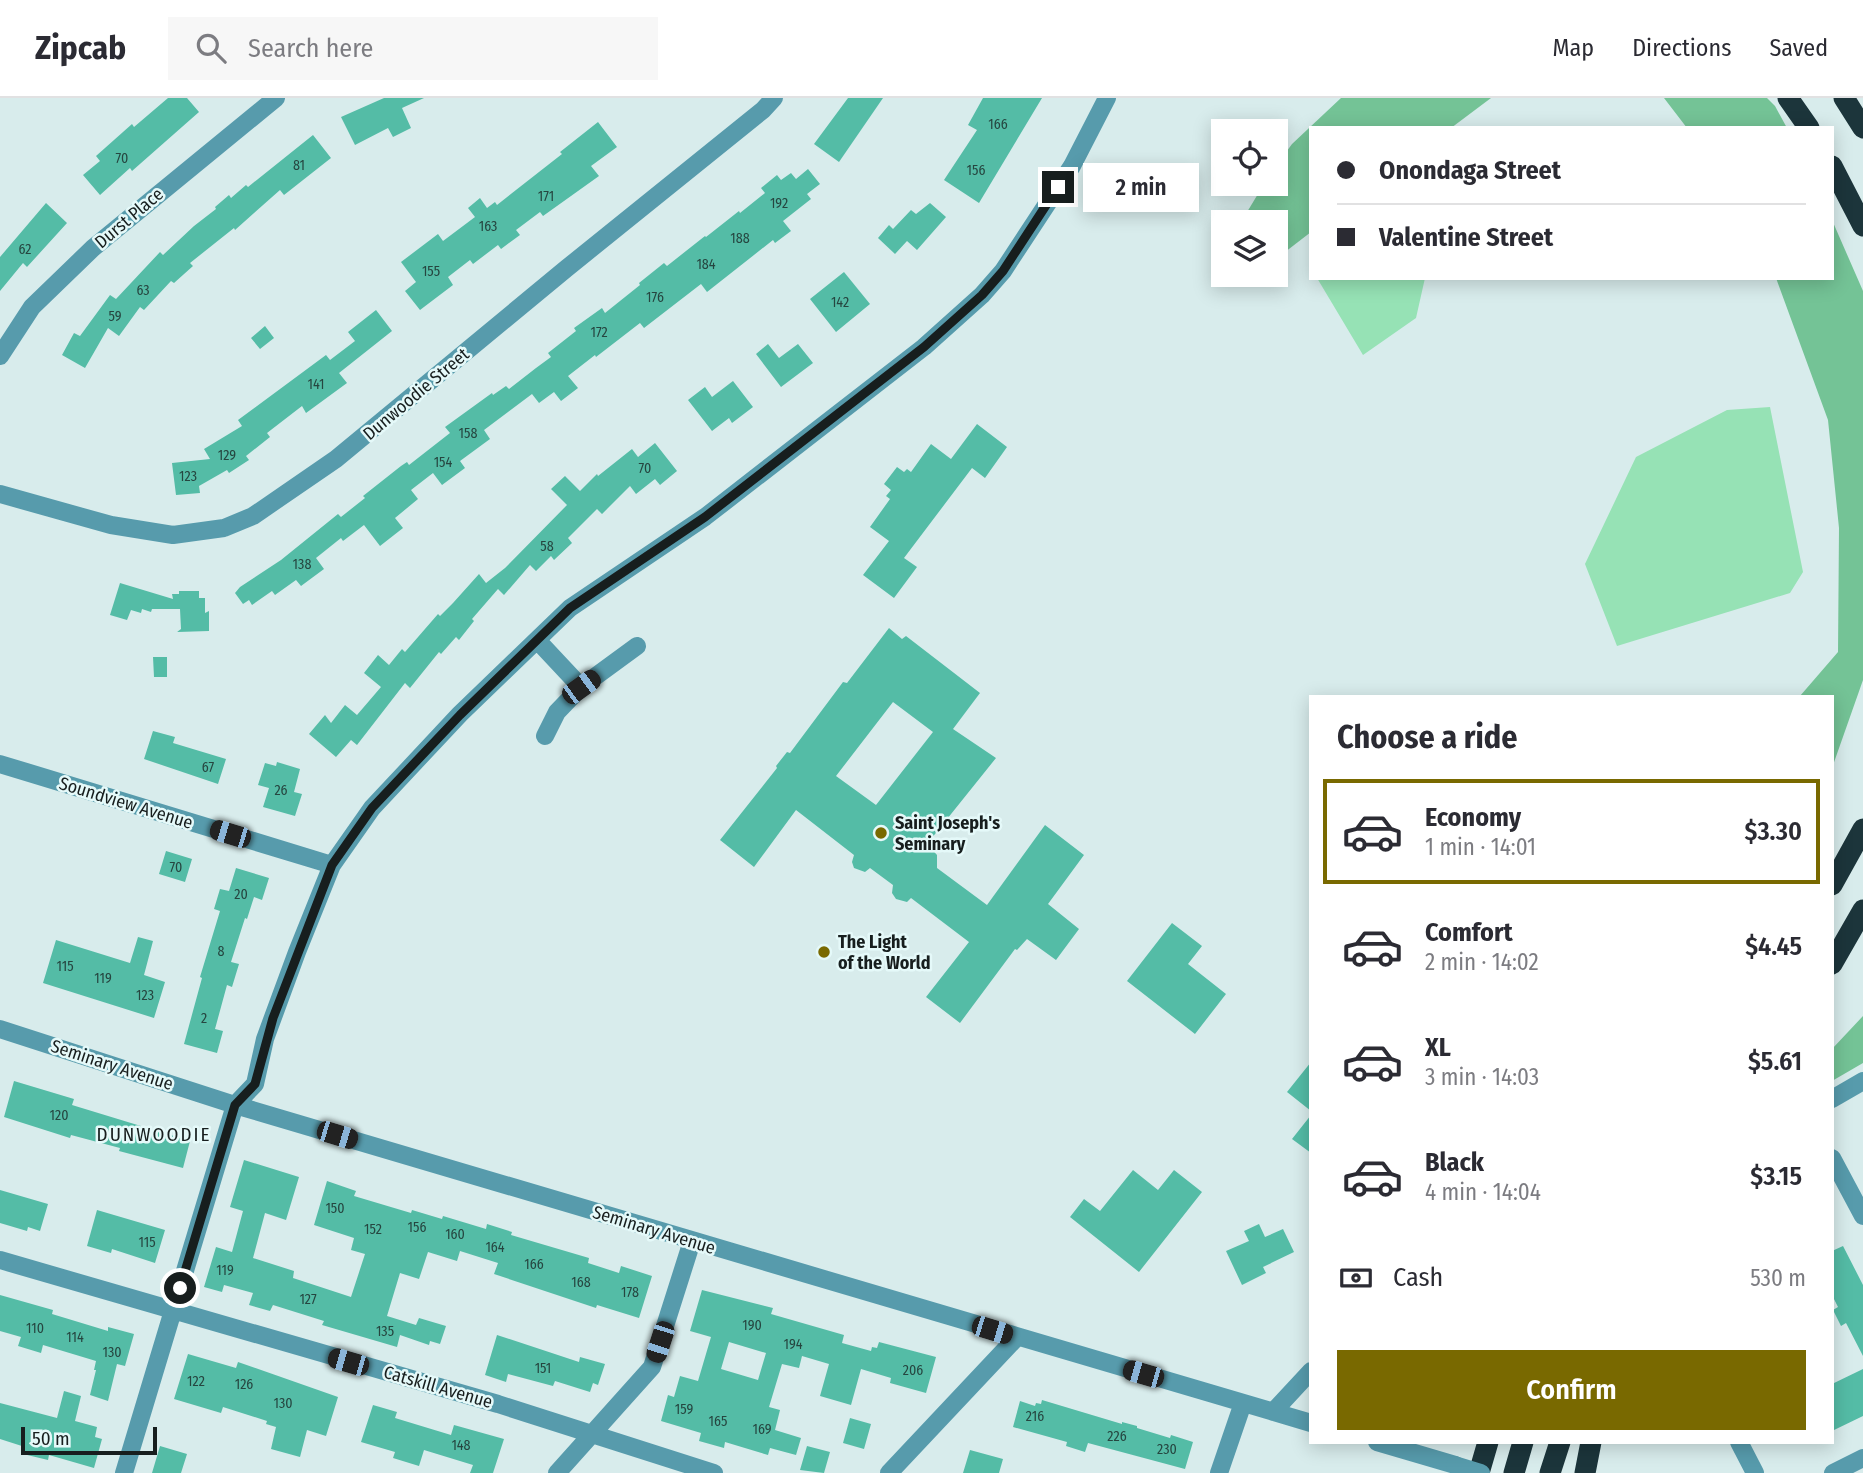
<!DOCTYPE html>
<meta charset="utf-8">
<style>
body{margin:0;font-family:"Fira Sans Condensed",sans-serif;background:#f7f7f7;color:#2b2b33;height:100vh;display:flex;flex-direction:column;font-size:26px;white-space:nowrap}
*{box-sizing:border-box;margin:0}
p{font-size:23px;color:#7c7c81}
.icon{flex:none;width:38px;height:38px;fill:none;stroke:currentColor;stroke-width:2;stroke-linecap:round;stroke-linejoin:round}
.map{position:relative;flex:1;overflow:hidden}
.sheet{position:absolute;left:1309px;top:597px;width:525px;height:749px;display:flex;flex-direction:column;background:#fff;border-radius:0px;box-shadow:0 4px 18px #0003}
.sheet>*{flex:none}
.banner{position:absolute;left:1309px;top:28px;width:525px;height:154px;border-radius:0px;box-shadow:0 4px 18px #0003;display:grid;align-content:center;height:154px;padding:0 28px;background:#fff}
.tools{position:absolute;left:1211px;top:21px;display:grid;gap:14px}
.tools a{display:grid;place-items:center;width:77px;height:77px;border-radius:0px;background:#fff;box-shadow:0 4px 18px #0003;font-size:35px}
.scale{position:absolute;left:21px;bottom:18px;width:136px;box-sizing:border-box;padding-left:7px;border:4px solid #171e1e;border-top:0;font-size:19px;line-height:24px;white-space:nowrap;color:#171e1e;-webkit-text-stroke:5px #e5f9f9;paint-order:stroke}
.end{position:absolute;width:32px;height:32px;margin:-16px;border:9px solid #171e1e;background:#fff;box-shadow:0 0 0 4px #fff}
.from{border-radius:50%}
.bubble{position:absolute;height:49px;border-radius:0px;background:#fff;box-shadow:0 4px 18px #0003;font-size:23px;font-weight:600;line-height:49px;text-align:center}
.car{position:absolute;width:21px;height:42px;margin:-21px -10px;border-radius:9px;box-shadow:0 0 5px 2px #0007;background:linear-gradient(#222 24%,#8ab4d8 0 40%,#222 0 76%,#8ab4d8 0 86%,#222 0)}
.banner b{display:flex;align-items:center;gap:24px;height:66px;font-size:26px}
.banner b+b{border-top:2px solid #e1e1e2}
.banner i{width:18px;height:18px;background:#2b2b33}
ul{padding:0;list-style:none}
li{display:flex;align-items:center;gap:21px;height:105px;margin:0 14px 10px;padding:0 14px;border:4px solid transparent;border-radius:0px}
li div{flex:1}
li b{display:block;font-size:26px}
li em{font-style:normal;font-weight:600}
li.selected{border-color:#796900}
li>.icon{width:63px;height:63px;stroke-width:1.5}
h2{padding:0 28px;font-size:32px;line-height:84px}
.pay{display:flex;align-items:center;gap:18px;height:77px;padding:0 28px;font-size:26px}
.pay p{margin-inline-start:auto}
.primary-button{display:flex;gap:14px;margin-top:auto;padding:14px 28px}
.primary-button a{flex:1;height:80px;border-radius:0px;background:#796900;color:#fff;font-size:28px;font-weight:600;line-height:80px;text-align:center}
header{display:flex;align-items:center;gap:42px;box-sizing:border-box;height:98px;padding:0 35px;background:#fff;border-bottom:2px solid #e1e1e2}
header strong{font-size:33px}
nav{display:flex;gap:38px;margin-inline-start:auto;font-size:24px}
.search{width:490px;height:63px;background:#f7f7f7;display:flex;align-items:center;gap:18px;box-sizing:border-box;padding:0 24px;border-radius:0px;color:#7c7c81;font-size:26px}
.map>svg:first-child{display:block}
</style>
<header>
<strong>Zipcab</strong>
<div class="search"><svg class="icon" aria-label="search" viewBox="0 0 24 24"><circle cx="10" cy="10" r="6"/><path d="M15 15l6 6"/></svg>Search here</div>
<nav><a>Map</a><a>Directions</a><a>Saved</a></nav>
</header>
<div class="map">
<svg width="1863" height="1375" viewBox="0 0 1863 1375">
<rect width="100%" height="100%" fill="#d8ecec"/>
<!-- green -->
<path fill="#96e2b5" d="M1317,180H1425L1416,220L1363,257Z
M1770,309L1803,474L1790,495L1617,548L1585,466L1636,359L1727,312Z"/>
<!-- forest -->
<path fill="#74c396" d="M1341,0H1491L1451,30H1311V134L1276,161V124H1241L1264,86H1276V68L1292,46Z
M1664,0H1767L1775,8L1787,30H1687Z
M1832,122L1863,193V582L1832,670V598H1800L1838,554L1839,430L1828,322L1776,180H1832Z
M1863,918V965L1832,983V951Z"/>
<!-- building -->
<path fill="#54bca6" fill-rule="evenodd" d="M168,0H187L199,14L132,73L130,70L100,97L83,77L100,63L96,58L132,26L134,29Z
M384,0H424L402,10L411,30L393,39L388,30L355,47L341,19Z
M848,0H883L839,64L814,46Z
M983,0H1042L979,105L944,82L977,32L968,27Z
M598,24L617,49L591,68L599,78L543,118L540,114L516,132L520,137L501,151L498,147L473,166L470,162L448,179L453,187L420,212L405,193L416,184L401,164L438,136L443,143L475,119L468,110L480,100L487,110L495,104L497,107L562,56L560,54Z
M313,37L331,60L284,97L280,92L235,132L234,130L190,165L193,168L174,185L171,183L144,212L140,209L119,238L108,230L85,270L62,257L74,235L80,238L110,197L116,201L160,154L163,157L194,128L216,111L215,109L229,97L231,100L246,87L248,89Z
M808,71L820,86L807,96L811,101L783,123L791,133L775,145L773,142L707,194L701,186L644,230L640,225L596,259L595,257L568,278L578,290L561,303L554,294L539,305L532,296L484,332L490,341L460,363L465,370L442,387L433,375L411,392L418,401L395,420L403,430L380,448L364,427L343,443L341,440L316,460L324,471L301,488L296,482L275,497L272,493L252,507L249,502L243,506L235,495L240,489L281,462L338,416L341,419L365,400L363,398L401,368L407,364L409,367L450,335L445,329L492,295L493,297L506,288L509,291L536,270L551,259L548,255L576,233L574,230L602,210L605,215L640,187L639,185L664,165L667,168L705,138L706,139L739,113L740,115L765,95L761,90L777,77L781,82L791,75L796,81Z
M46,105L67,125L27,169L23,165L0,193V159Z
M930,105L946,119L917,152L907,143L895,156L878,140L889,127L893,131L911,112L916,116Z
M844,174L870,206L836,234L810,201Z
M376,212L392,233L339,275L347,285L306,315L302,308L267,335L270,339L246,358L249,362L229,375L227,372L199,388L200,395L176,397L172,365L210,361L204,351L242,328L238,322L326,257L330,262L355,243L348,234Z
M265,228L274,240L260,251L251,240Z
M768,246L779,260L798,246L813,265L781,289L756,256Z
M733,283L753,309L732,325L729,320L712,333L688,302L705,289L712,299Z
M977,326L1007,349L985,380L972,370L904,460L917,469L894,500L863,477L889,443L870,429L890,401L886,398L891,392L884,386L897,369L904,374L907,371L911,374L931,346L951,361Z
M655,345L677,373L660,387L655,381L636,396L630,388L602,416L597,411L568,440L572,445L554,462L551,458L536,473L530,467L504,497L498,491L472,521L474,523L459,542L456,539L441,556L439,554L410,590L405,585L357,647L351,642L336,659L309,636L325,617L331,625L345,607L357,617L381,589L364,575L378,557L389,567L402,551L405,554L438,516L440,518L453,505L479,476L486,485L505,470L567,407L551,391L565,378L580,393L597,376L598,378L632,351L638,359Z
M120,485L173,501L172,496H179V493H199V500H205V515L209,513V533L177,534L181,531L180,511H152L151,514L142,511L141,515L131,512L127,522L110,517Z
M889,530L902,541L906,538L980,595L953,631L996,660L927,746L937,757V770L987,807L1045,727L1084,757L1048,806L1079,831L1056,862L1027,841L1017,852L1015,851L960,925L926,899L969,844L911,800L907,804L896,801L892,795L893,787L870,770L865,774L854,770L852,764L854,757L796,712L754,769L720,742L777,670L776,668L787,654L790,655L843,584L847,585ZM893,604L933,634L876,707L836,678Z
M153,559H167V579H154Z
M153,633L175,639L173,645L226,661L218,686L144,661Z
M277,664L300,671L294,694L302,696L295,718L263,709L269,690L258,687L265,665L276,668Z
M166,753L192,761L185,784L159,776Z
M236,770L269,780L262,802L254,799L247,821L245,820L231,864L239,866L232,889L227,887L215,931L223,933L217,955L184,946L202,880L200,879L220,813L214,811L220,791L229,793Z
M1172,825L1202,848L1188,866L1226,896L1195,936L1127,883Z
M138,839L153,843L144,877L165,884L154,920L43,885L56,842L130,865Z
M1311,964V1013L1287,994Z
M14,983L74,1001L72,1007L190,1043L183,1070L119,1053L120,1050L71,1037L70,1040L4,1019Z
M1311,1017V1055L1292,1041Z
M244,1062L299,1079L286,1122L265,1115L253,1160L294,1173L293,1180L351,1199L365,1156L351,1152L354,1140L314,1127L327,1083L356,1093L354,1098L411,1115L412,1112L442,1121L443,1118L486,1131L487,1126L512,1134L511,1137L589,1160L588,1165L619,1175L621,1168L652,1178L639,1220L597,1207L596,1210L494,1176L498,1165L460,1153L457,1163L428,1154L419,1181L400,1175L387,1218L416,1227L419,1220L446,1228L440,1246L430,1243L429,1247L400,1237L397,1249L322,1227L324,1223L273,1207L270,1213L249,1207L253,1195L224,1187L222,1194L204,1189L216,1149L232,1154L243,1113L230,1109Z
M1133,1072L1158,1092L1174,1072L1202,1094L1139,1174L1070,1119L1084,1101L1100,1113Z
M0,1092L48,1106L40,1133L28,1129L27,1133L0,1125Z
M97,1112L165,1132L155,1165L112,1151L111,1155L87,1148Z
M1259,1126L1265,1139L1283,1131L1294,1154L1263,1169L1266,1175L1242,1187L1226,1153L1249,1143L1244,1133Z
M1843,1148L1863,1187V1258L1846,1225L1841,1228L1833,1212L1838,1209L1832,1197V1153Z
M702,1192L773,1210L771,1216L844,1237L842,1245L871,1253L872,1249L877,1250L879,1244L936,1259L926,1295L890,1285L891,1280L861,1271L851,1307L820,1298L829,1266L802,1258L799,1270L782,1266L769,1309L780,1312L775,1332L801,1340L796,1357L770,1350L768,1357L725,1344L724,1350L699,1343L701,1335L661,1323L668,1297L674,1299L680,1278L698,1283L711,1239L690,1233ZM729,1244L766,1255L758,1282L721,1271Z
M0,1197L53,1212L52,1216L108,1233V1229L134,1236L125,1268L117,1266L108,1303L90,1297L96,1272H94L96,1263L43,1247L41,1255L18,1248L21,1239L0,1233Z
M497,1237L579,1264L580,1259L605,1266L598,1287L593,1285L590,1294L555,1283L553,1288L508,1276L506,1284L485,1277Z
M188,1256L236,1270L238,1264L338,1299L326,1338L307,1332L300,1359L271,1351L276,1329L266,1326L267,1323L223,1309L221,1315L174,1301Z
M1863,1271V1318L1832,1333V1286Z
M64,1293L81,1298L75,1323L97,1329L95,1339L102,1341L94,1370L49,1357L48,1362L23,1356L25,1349L0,1341V1305L57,1320Z
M1042,1302L1122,1326V1324L1137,1328V1330L1170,1340L1171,1337L1193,1344L1185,1371L1088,1345L1085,1354L1066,1348L1067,1344L1013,1329L1020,1303L1035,1308L1036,1305L1041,1306Z
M373,1307L397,1314L395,1320L451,1337L454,1327L504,1341L493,1375H470L473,1367L424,1352L419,1368L393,1360L395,1354L361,1344Z
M850,1320L871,1326L864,1351L843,1345Z
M160,1348L187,1356L181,1375H152Z
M807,1348L830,1354L824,1375L800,1372Z
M970,1352L1003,1361L999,1375H963Z"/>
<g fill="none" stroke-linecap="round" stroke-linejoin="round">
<!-- minor -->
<path stroke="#579bac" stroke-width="18" d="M0,258L32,209L93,150L276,0
M0,396L111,427L173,437L224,430L253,418L336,361L567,170L763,12L774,0
M537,542L581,589L637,548
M545,638L557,614L581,589
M0,666L332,767
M0,931L235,1007L1311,1325
M1832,1001L1863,983
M1832,1060L1863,1118
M0,1162L498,1306L714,1375
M1273,1314L1311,1273
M1377,1344L1455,1367
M1739,1344L1755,1375
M124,1375L235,1007L255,986L265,941L297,854L332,767L372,710L460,616L570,510L705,419L924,249L982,197L1003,173L1072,68L1107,0
M557,1375L652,1269L692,1143
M889,1375L1017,1239
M1219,1375L1243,1305
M1833,1375L1863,1360"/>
<!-- highway -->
<path stroke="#1c353b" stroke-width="21" d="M1788,0L1809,30
M1844,0L1863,30
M1832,68L1863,128
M1832,787L1863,731
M1832,866L1863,812
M1479,1375L1488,1344
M1514,1375L1523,1344
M1550,1375L1560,1344
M1585,1375L1591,1344"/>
<!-- minor-bridge -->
<path stroke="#579bac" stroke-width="18" d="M1455,1367L1481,1375"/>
</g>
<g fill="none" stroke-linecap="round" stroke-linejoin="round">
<!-- route -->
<path stroke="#171e1e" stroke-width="9" d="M180,1190L235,1007L255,986L273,920L332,767L372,710L460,617L570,510L705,419L924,249L982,197L1003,173L1058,89"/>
</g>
<!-- markers -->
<g fill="#796900" stroke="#e5f9f9" stroke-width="2.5">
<circle cx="881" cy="735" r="7"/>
<circle cx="824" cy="854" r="7"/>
</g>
<g text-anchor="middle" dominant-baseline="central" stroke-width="5" stroke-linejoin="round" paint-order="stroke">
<!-- number labels -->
<g font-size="14" fill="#264640">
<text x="998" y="26">166</text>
<text x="122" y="60">70</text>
<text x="299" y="67">81</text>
<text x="976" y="72">156</text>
<text x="546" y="98">171</text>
<text x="779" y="105">192</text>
<text x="488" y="128">163</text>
<text x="740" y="140">188</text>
<text x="25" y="151">62</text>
<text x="706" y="166">184</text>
<text x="431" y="173">155</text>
<text x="143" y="192">63</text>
<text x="655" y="199">176</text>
<text x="840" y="204">142</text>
<text x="115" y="218">59</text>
<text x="599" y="234">172</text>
<text x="316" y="286">141</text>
<text x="468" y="335">158</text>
<text x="227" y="357">129</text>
<text x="443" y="364">154</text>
<text x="645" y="370">70</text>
<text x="188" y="378">123</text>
<text x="547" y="448">58</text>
<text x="302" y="466">138</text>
<text x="208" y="669">67</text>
<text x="281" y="692">26</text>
<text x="176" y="769">70</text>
<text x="241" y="796">20</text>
<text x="221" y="853">8</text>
<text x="65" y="868">115</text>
<text x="103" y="880">119</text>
<text x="145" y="897">123</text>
<text x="204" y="920">2</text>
<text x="59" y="1017">120</text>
<text x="335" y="1110">150</text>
<text x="417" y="1129">156</text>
<text x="373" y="1131">152</text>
<text x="455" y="1136">160</text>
<text x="147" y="1144">115</text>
<text x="495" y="1149">164</text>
<text x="534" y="1166">166</text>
<text x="225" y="1172">119</text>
<text x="581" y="1184">168</text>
<text x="630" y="1194">178</text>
<text x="308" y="1201">127</text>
<text x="752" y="1227">190</text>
<text x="35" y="1230">110</text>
<text x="385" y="1233">135</text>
<text x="75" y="1239">114</text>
<text x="793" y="1246">194</text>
<text x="112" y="1254">130</text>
<text x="543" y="1270">151</text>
<text x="913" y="1272">206</text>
<text x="196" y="1283">122</text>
<text x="244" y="1286">126</text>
<text x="283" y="1305">130</text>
<text x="684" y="1311">159</text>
<text x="1035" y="1318">216</text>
<text x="718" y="1323">165</text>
<text x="762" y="1331">169</text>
<text x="1117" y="1338">226</text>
<text x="461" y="1347">148</text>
<text x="1167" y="1351">230</text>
</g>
<!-- street labels -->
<g font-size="18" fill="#171e1e" stroke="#e5f9f9">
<text transform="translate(129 120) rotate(-40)">Durst Place</text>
<text transform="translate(416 296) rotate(-40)">Dunwoodie Street</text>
<text transform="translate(126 705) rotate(17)">Soundview Avenue</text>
<text transform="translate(112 967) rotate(18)">Seminary Avenue</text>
<text transform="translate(654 1132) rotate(17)">Seminary Avenue</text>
<text transform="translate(438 1289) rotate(16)">Catskill Avenue</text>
</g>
<!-- poi labels -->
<g font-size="18" font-weight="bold" fill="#171e1e" stroke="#e5f9f9" text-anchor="start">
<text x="895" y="725">Saint Joseph's<tspan x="895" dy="21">Seminary</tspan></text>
<text x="838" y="844">The Light<tspan x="838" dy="21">of the World</tspan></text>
</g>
<!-- neighbourhood labels -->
<g font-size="19" letter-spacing="2" fill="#171e1e" stroke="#e5f9f9">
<text x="154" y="1036">DUNWOODIE</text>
</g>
</g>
</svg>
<div class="tools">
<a><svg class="icon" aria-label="locate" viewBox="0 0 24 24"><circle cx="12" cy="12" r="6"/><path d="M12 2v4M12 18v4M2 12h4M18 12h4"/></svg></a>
<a><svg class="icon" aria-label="layers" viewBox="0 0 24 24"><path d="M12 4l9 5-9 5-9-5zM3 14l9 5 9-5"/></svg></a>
</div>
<div class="scale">50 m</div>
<i class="end from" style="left:180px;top:1190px"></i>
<i class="end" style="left:1058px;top:89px"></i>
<div class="bubble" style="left:1083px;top:65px;width:116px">2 min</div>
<i class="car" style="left:581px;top:589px;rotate:54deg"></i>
<i class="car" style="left:230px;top:736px;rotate:287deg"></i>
<i class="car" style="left:337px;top:1037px;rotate:107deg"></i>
<i class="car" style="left:992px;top:1232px;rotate:107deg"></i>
<i class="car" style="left:660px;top:1244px;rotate:198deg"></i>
<i class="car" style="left:348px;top:1264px;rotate:286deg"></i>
<i class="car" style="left:1143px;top:1276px;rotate:286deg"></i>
<div class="banner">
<b><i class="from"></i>Onondaga Street</b>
<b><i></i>Valentine Street</b>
</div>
<section class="sheet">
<h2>Choose a ride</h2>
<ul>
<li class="selected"><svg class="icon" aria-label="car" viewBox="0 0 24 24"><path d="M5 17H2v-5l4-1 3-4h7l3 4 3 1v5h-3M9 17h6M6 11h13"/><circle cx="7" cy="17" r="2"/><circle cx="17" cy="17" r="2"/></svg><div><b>Economy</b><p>1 min · 14:01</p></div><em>$3.30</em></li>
<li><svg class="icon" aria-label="car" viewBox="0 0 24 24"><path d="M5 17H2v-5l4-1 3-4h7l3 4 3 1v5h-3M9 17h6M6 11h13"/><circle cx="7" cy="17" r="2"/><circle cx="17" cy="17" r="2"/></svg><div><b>Comfort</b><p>2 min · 14:02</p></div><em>$4.45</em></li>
<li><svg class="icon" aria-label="car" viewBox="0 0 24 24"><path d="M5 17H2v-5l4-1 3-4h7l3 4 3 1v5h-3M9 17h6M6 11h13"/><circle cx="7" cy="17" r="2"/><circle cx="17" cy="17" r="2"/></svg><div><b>XL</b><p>3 min · 14:03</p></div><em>$5.61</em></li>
<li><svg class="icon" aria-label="car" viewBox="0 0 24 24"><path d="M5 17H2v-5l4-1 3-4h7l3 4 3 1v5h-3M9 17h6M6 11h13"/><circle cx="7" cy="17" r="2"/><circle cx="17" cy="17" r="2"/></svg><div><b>Black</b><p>4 min · 14:04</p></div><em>$3.15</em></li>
</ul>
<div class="pay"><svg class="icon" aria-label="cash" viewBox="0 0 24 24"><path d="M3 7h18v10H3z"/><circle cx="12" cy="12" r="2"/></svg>Cash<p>530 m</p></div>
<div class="primary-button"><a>Confirm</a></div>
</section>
</div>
